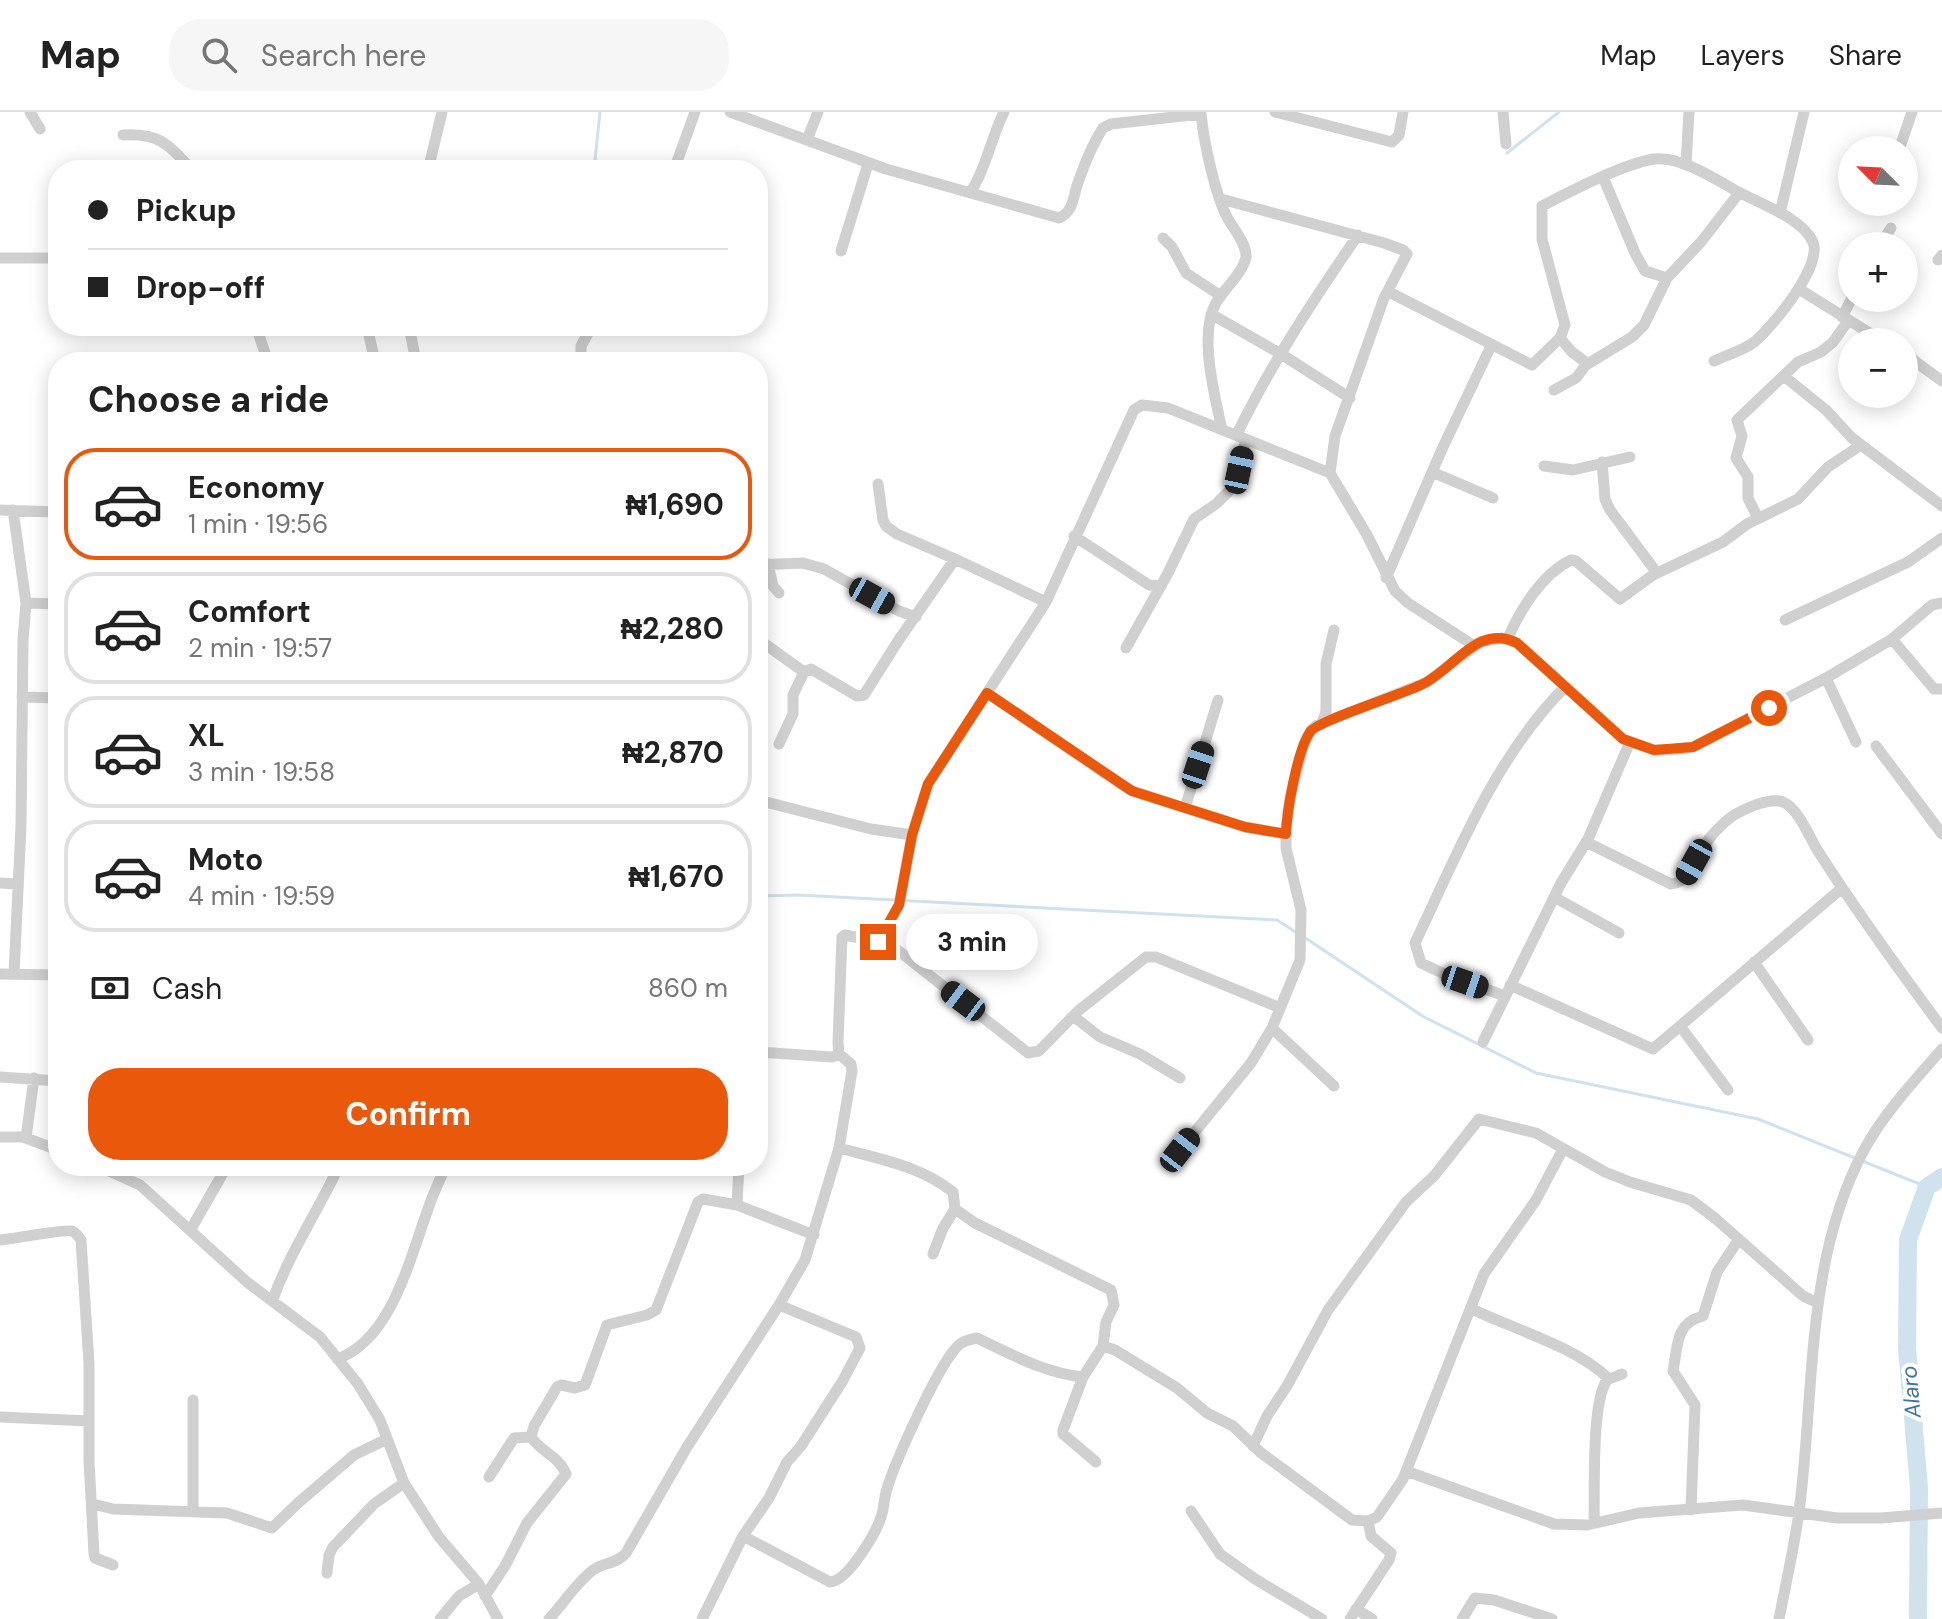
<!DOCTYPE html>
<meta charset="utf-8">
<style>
body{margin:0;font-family:"DM Sans",sans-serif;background:#f6f6f6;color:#222;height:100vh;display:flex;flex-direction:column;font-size:30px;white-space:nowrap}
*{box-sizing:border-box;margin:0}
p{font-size:26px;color:#767676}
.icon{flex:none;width:44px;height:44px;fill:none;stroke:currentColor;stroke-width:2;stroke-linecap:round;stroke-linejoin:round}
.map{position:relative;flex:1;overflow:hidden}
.details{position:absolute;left:48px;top:240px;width:720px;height:824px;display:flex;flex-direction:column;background:#fff;border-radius:32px;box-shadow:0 4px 20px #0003}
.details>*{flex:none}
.banner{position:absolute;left:48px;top:48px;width:720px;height:176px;border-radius:32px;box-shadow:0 4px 20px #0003;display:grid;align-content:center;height:176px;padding:0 40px;background:#fff}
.needle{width:52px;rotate:294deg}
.controls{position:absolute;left:1838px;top:24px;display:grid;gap:16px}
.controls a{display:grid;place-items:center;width:80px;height:80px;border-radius:50%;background:#fff;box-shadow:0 4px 20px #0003;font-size:40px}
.end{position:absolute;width:36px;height:36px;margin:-18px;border:10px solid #ea580c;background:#fff;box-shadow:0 0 0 4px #fff}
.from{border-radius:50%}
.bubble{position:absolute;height:56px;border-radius:28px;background:#fff;box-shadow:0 4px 20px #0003;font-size:26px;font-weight:700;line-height:56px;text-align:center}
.car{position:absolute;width:24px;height:48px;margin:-24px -12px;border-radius:10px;box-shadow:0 0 6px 2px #0007;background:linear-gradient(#222 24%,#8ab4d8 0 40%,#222 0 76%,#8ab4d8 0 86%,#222 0)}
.banner b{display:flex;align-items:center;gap:28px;height:76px;font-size:30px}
.banner b+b{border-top:2px solid #e0e0e0}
.banner i{width:20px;height:20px;background:#222}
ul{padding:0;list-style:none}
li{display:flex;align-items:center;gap:24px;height:112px;margin:0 16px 12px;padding:0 24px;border:4px solid #e0e0e0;border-radius:32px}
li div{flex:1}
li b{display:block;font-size:30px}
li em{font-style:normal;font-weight:700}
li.current{border-color:#ea580c}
li>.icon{width:72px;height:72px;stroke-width:1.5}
h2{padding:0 40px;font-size:36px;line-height:96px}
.pay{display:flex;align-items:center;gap:20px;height:88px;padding:0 40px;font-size:30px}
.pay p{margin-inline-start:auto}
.button{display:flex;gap:16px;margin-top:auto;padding:16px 40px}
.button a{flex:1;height:92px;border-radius:32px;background:#ea580c;color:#fff;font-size:32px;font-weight:700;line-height:92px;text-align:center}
header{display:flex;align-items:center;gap:48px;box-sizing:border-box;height:112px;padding:0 40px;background:#fff;border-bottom:2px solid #e0e0e0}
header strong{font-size:38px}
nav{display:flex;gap:44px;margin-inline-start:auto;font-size:28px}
.search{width:560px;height:72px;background:#f6f6f6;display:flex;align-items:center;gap:20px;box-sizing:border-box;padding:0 28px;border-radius:32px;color:#767676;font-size:30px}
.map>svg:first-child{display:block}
</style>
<header>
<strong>Map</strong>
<div class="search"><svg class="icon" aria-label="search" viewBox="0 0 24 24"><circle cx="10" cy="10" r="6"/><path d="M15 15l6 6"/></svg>Search here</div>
<nav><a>Map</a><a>Layers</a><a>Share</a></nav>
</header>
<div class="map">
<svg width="1942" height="1507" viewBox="0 0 1942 1507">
<rect width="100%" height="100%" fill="#fff"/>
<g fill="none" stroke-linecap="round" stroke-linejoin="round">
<!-- stream -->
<path stroke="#cfe2ee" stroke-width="3" d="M1507,41L1559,0
M594,58L600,0
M758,784L798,783L1277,808L1297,821
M1304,825L1424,905L1536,961L1758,1007L1927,1075"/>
<!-- river -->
<path stroke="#cfe2ee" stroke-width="18" d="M1918,1507L1919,1376L1907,1235L1908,1128L1927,1075L1942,1065"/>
<!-- minor -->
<path stroke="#d0d0d0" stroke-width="11" d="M30,0L40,17
M730,0L886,57L1059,106C1075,99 1073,82 1079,68C1085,51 1093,31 1103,16L1111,12L1201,2
M1201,0C1203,27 1215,83 1228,107C1234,117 1247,133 1246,145C1243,161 1224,177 1216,191C1198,222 1215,284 1222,318
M1275,0L1392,30L1399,23L1403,0
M1503,0L1506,32
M123,23C160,21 168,32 192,58
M807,28L818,0
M1899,38L1912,0
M1686,53L1689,0
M428,58L442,0
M674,58L695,0
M1603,65L1635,141L1645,159L1667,166
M970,81C986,57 991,26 1004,0
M1221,87L1384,131L1403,138L1407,142L1384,186L1335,324L1330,361
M1780,101L1804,0
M1163,126L1172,135L1186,161L1221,184
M1879,134L1891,116
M841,139L868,52
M0,146H58
M1938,148L1942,143
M1799,177L1884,230
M1389,180L1532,253L1560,226L1565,213L1542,127V94C1571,79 1623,52 1654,47C1679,44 1712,65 1733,77C1755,90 1802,105 1813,130C1823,154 1771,217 1753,231C1742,239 1726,243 1714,249
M1211,202L1281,242L1350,286
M1842,205L1852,186
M256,214L268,250
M367,214L375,250
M409,214L416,250
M1560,226L1572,240L1588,252
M1904,241L1942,269
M581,250V234L592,214
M1785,265L1826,298L1852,326L1942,394
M1554,278L1576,266L1586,253L1632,225L1644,213L1667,166L1701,130L1739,81
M1237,322C1271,252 1314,187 1358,123
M1602,350L1605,387L1610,398L1657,461
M1544,354L1573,358L1630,345
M1432,360L1493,386
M878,372L883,408L886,414L897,422L955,447L1046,490
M0,398L58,400
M13,398L26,491L23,528L21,714L14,862
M1758,406L1748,386V365L1736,346L1742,324L1737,308L1798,250L1821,240L1833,230L1848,209
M1074,424L1149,473L1161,474
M768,452L773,474L779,481
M758,453L803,451L824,457L899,499L916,505
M1386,466L1443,335L1491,234
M26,491L58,492
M1785,508L1908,450L1942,426
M1508,526C1520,498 1542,462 1571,448L1576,449L1620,487L1653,463L1723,430L1747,412L1798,387L1828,355L1861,333
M758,527L804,560L811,557L857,584L864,583L898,529L955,447
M1892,527L1934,577H1942
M1126,536L1168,461L1194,407L1216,392L1233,375L1246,327
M1826,566L1856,630
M987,581L1119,671L1132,679L1185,696
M22,585L58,586
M1218,588L1185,696L1245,715L1286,722
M1322,610L1326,600V552L1334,518
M779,632L793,602V583L804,560
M1876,634L1942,722
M758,688L871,717L912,723
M1586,730L1671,772C1692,770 1697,742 1709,727C1715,719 1727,707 1736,702C1747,696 1770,685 1783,690C1799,697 1809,725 1818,739C1857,800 1899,858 1942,916
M0,771L18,772
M1554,785L1619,821
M878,830L899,793L912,723L928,672L1046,490L1134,298L1142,293L1168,296L1330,361L1367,423L1395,479L1408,491L1473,533
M1754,850L1808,928
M0,862L58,863
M1510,873L1653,937L1842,776
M1505,884L1449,864L1421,851L1415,831C1457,743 1495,645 1565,575
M1073,904L1100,925L1140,942L1180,966
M1680,914L1728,978
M1272,916L1334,974
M1483,930L1561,771L1588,727L1630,630
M758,940L832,945L839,942
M0,965L58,969
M0,1025H23L58,1038
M26,1026L34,966
M1180,1038L1251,951L1272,916L1300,848L1301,798L1286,736V715L1290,686L1304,632L1311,618L1317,613L1427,570L1480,530L1502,526L1517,531L1623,627L1654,638H1670L1693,635L1826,566L1892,527L1932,493L1942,491
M98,1054L140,1073L247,1170L320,1225L358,1272L380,1308L404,1371L439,1425L479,1472L498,1507
M737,1093L814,1123
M191,1117L227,1054
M0,1128C11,1127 66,1117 72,1119C75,1120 79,1125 81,1128L89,1251V1349L94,1442L95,1446L113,1453
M933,1142L943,1116L955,1097
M273,1187C290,1140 318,1099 339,1054
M1472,1197C1515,1218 1575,1234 1609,1267
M1103,1234L1115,1238L1177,1276L1207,1301L1233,1314L1260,1340L1352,1408L1368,1409L1377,1405L1403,1367L1484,1162L1536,1088L1563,1037
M337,1247C391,1228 409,1149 427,1100C432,1084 439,1069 446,1054
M0,1305L89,1309
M531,1325L534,1314L557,1275L561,1273L575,1276L585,1273L607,1213L647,1203L656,1198L698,1090L703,1087L737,1093L739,1054
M1253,1334L1267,1304L1287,1274L1328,1198L1406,1090L1434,1064L1479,1007L1536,1021L1605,1060L1630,1070L1691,1088L1716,1107L1803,1184L1818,1191
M1096,1350L1063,1322V1318L1083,1265L1103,1234L1106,1210L1114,1193L1111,1178L975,1111L955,1097L953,1080C920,1054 880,1047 839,1036L852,959L851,952L839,942L838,931L842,825L845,823L885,831L895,836L1028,941L1039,939L1078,899L1146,845H1156L1278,895
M1406,1359L1554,1412L1587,1413L1639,1401L1743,1393L1837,1406H1881L1942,1401
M93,1392L113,1397L227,1401L272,1416L298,1391L354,1343L387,1327
M1691,1398L1695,1293L1673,1259C1678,1234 1675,1211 1703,1204L1717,1160L1739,1127
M193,1399V1288
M1191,1399L1220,1442L1255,1467L1322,1507
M1594,1411C1595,1380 1591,1291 1607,1268L1622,1262
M743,1424L830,1470C848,1469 876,1421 881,1405C884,1397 884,1388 886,1380C894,1352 940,1248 960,1232C966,1228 971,1227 977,1226C1013,1243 1044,1261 1083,1265
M327,1461L329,1443L333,1435L374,1392L404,1371
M485,1484L505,1454L527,1411L566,1362C559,1344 541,1340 531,1325L514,1326L489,1365
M1356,1497L1372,1507
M440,1507L459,1484L479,1472
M549,1507C564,1491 576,1471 593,1458C604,1450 617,1452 626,1441L687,1335L779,1193L805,1148L839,1036
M702,1507L743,1424L769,1386L787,1350L801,1334L842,1270L860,1236L856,1225L779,1193
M1350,1507L1389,1448L1391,1441L1371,1424L1368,1409
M1462,1507L1475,1486L1494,1488L1552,1507
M1779,1507C1786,1471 1794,1436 1799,1400C1815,1279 1805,1148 1864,1038C1884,1001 1915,968 1942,937"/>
</g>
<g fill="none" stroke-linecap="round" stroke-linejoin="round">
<!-- route -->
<path stroke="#ea580c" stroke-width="10" d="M878,830L899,793L912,723L928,672L987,581L1132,679L1245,715L1286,722C1287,698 1297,639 1310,620C1316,609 1404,582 1423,572C1454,557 1478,511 1517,531L1623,627L1654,638L1693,635L1769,596"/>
</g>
<g text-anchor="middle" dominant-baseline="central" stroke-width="8" stroke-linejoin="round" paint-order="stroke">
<!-- water labels -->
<g font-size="22" font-style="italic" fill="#3f7597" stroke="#fff">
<text transform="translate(1911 1280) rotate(-95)">Alaro</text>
</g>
</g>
</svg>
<div class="controls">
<a><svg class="needle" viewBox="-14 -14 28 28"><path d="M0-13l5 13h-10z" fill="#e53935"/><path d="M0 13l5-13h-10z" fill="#767676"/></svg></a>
<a>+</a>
<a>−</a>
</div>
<i class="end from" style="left:1769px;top:596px"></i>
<i class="end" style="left:878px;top:830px"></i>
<div class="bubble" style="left:906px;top:802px;width:132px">3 min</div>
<i class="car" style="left:1239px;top:358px;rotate:12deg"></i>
<i class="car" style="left:872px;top:484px;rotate:119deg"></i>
<i class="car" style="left:1198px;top:653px;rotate:18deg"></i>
<i class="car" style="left:1694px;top:750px;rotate:209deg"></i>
<i class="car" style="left:1465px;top:870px;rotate:109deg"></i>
<i class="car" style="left:963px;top:889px;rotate:307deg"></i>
<i class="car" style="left:1180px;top:1038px;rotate:38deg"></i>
<div class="banner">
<b><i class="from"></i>Pickup</b>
<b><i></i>Drop-off</b>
</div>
<section class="details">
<h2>Choose a ride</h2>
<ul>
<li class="current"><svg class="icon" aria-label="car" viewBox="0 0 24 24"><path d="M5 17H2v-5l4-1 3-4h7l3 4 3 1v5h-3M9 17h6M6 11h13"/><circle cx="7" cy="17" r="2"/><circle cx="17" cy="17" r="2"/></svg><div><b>Economy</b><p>1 min · 19:56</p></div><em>₦1,690</em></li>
<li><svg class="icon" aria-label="car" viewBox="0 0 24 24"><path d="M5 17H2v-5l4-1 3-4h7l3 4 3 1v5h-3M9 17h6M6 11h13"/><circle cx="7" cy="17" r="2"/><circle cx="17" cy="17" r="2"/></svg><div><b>Comfort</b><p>2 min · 19:57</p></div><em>₦2,280</em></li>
<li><svg class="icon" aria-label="car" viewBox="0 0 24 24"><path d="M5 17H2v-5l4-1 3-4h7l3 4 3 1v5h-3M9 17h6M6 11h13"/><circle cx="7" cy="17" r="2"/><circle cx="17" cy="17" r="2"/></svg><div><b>XL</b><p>3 min · 19:58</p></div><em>₦2,870</em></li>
<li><svg class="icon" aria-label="car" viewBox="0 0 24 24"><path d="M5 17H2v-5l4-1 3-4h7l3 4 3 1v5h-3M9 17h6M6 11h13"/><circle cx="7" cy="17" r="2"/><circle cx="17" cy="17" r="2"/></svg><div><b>Moto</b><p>4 min · 19:59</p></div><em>₦1,670</em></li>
</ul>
<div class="pay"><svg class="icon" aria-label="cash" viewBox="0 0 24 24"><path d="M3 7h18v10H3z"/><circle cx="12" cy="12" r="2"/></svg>Cash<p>860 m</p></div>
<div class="button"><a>Confirm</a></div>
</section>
</div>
